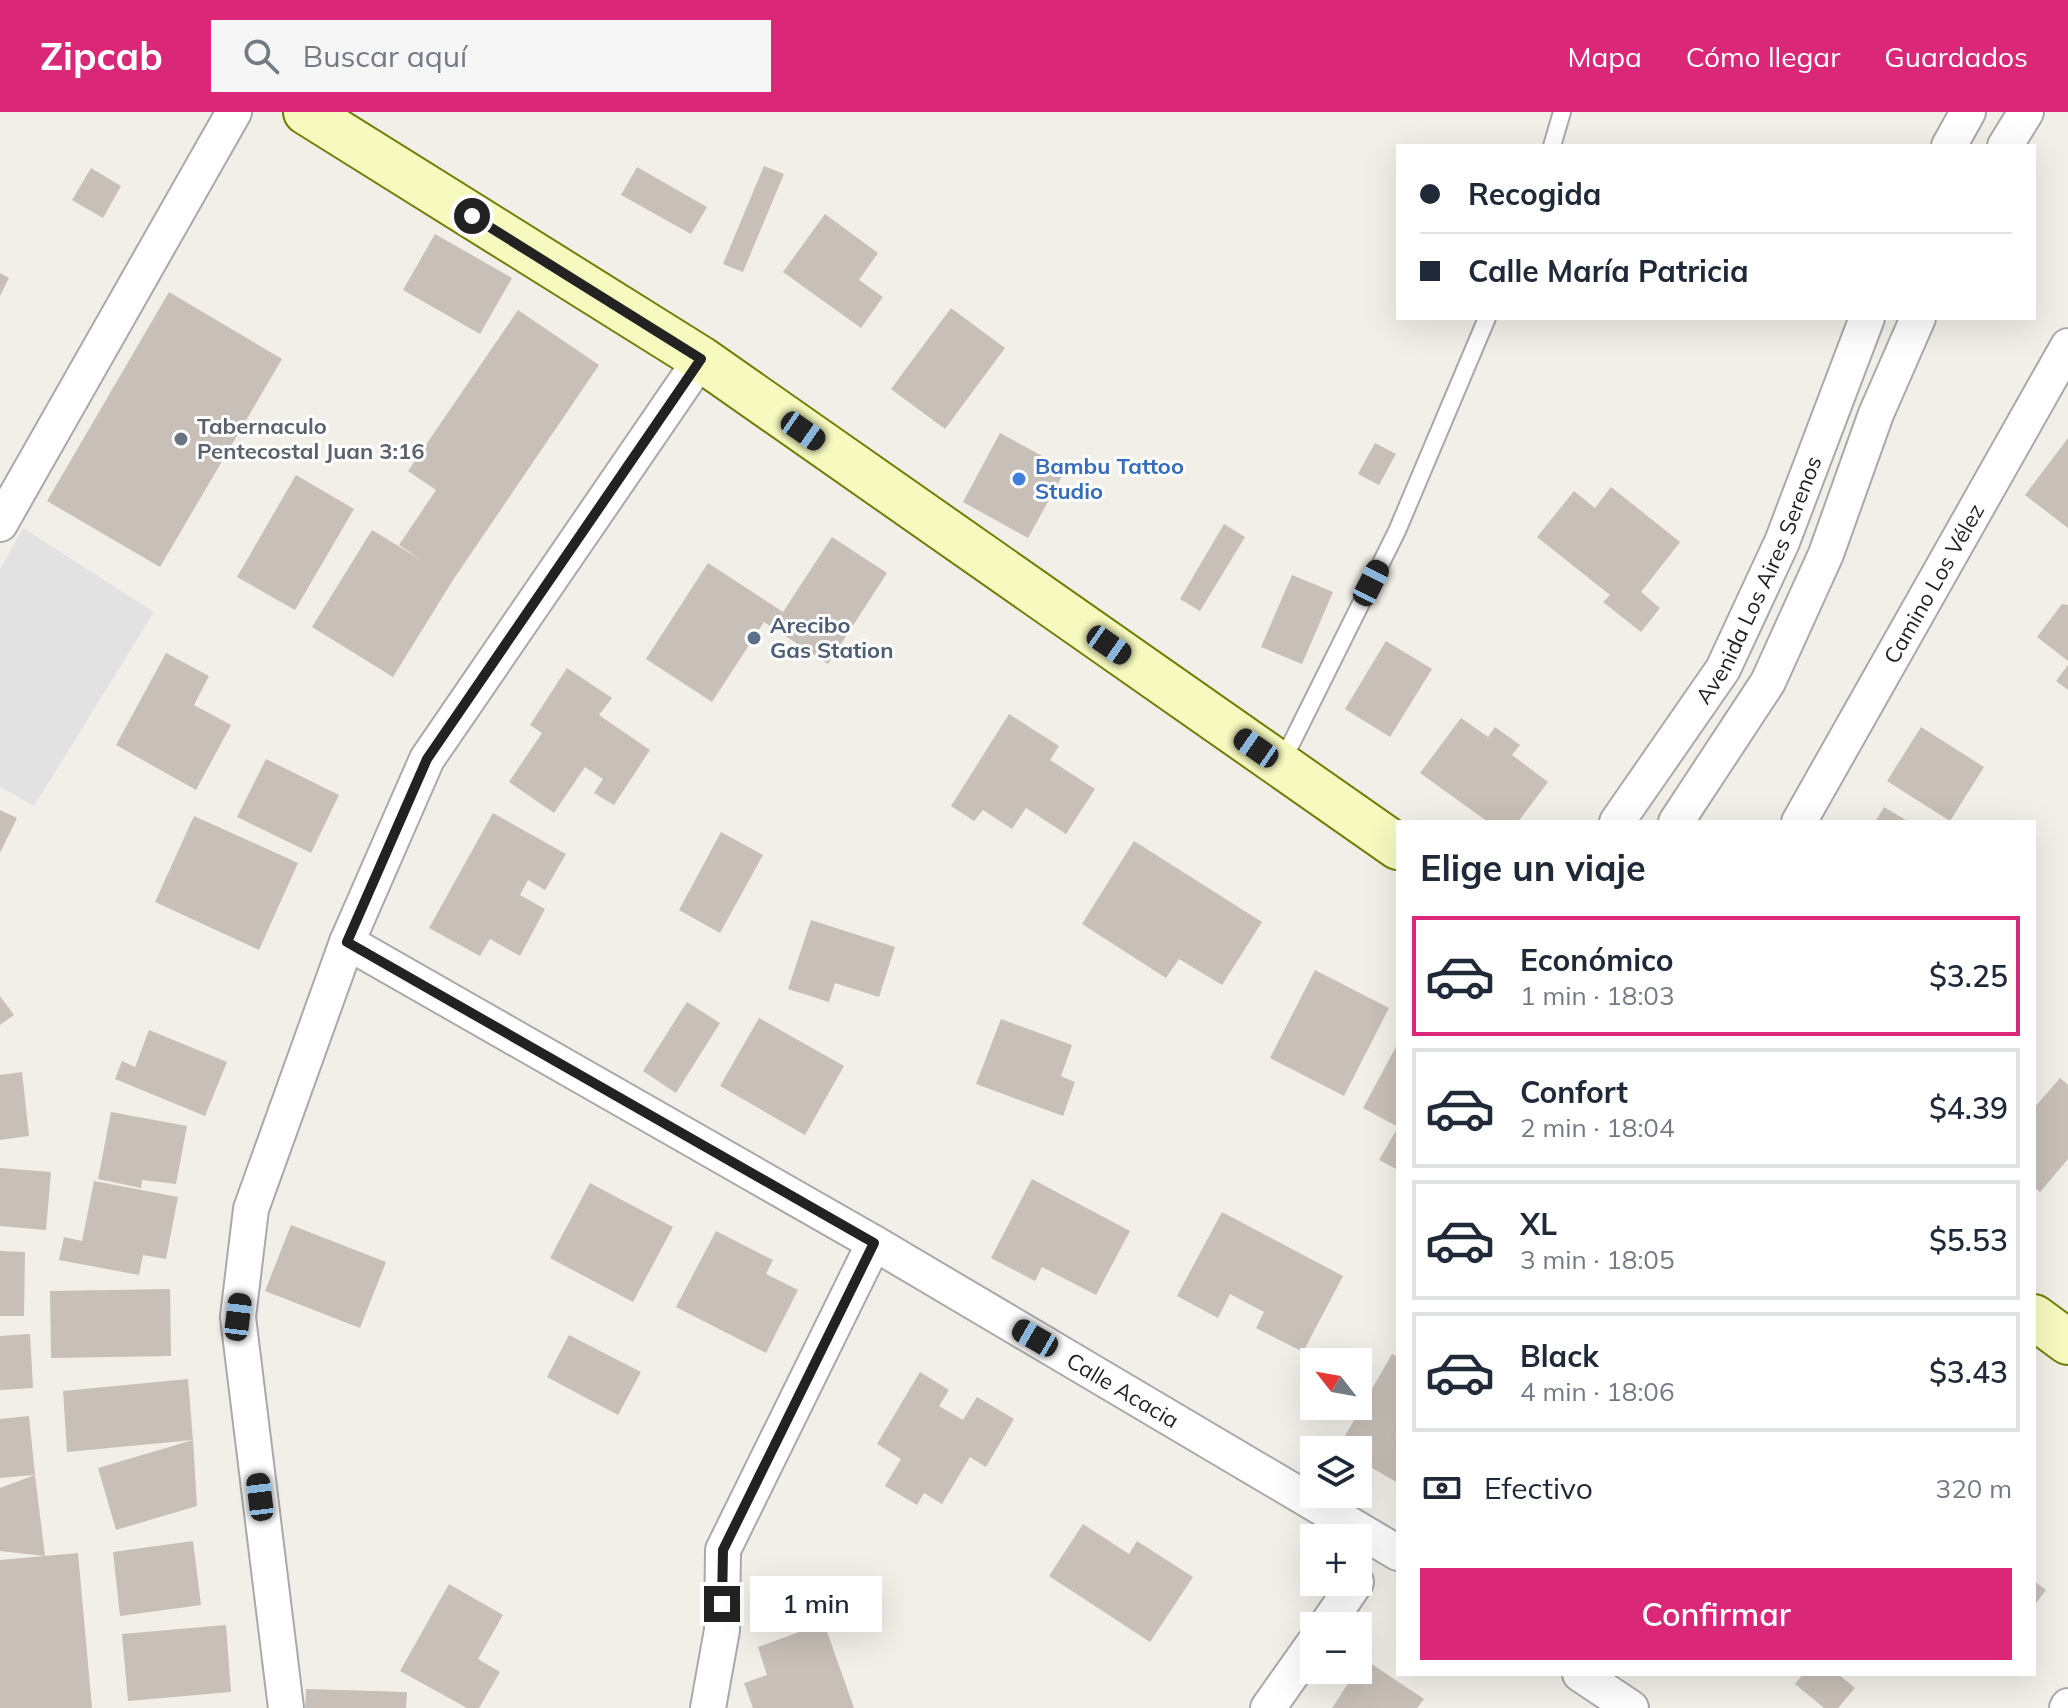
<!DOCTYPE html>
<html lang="es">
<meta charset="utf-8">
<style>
body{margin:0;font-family:Mulish,sans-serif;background:#f6f6f7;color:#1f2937;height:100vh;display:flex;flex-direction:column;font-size:30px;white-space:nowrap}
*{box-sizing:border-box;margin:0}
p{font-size:26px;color:#747a83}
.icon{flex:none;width:44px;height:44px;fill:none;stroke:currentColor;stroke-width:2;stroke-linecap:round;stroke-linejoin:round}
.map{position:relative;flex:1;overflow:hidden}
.side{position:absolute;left:1396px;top:708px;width:640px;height:856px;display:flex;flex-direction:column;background:#fff;border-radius:0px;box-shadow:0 8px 32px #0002}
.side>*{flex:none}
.guide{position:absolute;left:1396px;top:32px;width:640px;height:176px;border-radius:0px;box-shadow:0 8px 32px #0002;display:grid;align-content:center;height:176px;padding:0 24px;background:#fff}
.needle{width:52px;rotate:301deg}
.tools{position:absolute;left:1300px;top:1236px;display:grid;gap:16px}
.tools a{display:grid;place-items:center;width:72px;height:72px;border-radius:0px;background:#fff;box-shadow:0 8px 32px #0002;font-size:40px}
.end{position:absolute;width:36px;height:36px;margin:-18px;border:10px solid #222;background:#fff;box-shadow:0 0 0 4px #fff}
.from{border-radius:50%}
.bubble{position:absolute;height:56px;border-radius:0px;background:#fff;box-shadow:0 8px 32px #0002;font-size:26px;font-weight:600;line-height:56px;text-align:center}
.car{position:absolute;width:24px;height:48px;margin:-24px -12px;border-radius:10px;box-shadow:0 0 6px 2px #0007;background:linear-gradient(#222 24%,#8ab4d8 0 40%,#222 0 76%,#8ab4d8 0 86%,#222 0)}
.guide b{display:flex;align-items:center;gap:28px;height:76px;font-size:30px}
.guide b+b{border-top:2px solid #e0e1e3}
.guide i{width:20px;height:20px;background:#1f2937}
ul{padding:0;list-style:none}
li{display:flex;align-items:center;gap:24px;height:120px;margin:0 16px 12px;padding:0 8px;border:4px solid #e0e1e3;border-radius:0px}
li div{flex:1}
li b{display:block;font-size:30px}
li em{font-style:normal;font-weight:600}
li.active{border-color:#db2777}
li>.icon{width:72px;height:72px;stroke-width:1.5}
h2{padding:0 24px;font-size:36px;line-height:96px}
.pay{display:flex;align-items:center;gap:20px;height:88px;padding:0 24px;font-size:30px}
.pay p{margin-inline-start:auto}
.primary-button{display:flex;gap:16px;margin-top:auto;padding:16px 24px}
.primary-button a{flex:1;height:92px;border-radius:0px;background:#db2777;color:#fff;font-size:32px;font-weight:600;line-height:92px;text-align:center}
header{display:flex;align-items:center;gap:48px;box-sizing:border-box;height:112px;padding:0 40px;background:#db2777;color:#fff}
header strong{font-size:38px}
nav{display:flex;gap:44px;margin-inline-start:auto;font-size:28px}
.search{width:560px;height:72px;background:#f6f6f7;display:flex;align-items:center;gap:20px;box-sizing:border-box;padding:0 28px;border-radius:0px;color:#747a83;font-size:30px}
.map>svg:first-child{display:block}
</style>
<header>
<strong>Zipcab</strong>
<div class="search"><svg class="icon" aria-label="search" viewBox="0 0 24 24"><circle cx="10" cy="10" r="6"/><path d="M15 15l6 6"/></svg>Buscar aquí</div>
<nav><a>Mapa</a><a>Cómo llegar</a><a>Guardados</a></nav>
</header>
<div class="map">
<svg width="2068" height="1596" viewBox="0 0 2068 1596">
<rect width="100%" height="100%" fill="#f2efe9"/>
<!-- parking -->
<path fill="#e2e2e2" d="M23,416L154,500L34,694L0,675V457Z"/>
<!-- building -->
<path fill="#c7bfb8" d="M764,54L784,62L743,160L723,152Z
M637,55L707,95L691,122L621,83Z
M91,56L121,74L103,106L72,88Z
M825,102L878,141L859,168L883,185L861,216L783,160Z
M435,122L512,166L480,222L403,178Z
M0,161L9,166L0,184Z
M169,180L282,247L160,455L47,389Z
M951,196L1005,236L945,317L891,277Z
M518,198L599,253L453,468L393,565L312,515L372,418L421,448L399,433L436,378L408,359Z
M1000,321L1066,357L1028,426L963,390Z
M2068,326V416L2025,383Z
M1375,331L1396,342L1379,373L1358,362Z
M296,363L354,397L295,498L237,465Z
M1611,375L1680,430L1641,480L1660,496L1641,520L1603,490L1610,483L1537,425L1574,379L1595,396Z
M1224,412L1245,425L1200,499L1180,487Z
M832,425L887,461L828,552L764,510L712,590L646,547L708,451L783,500Z
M1292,463L1333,480L1302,552L1261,535Z
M2062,492L2068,493V549L2037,525Z
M1386,529L1432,557L1390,625L1345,597Z
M166,541L209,564L194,593L231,613L196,678L116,633Z
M2068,553V578L2056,569Z
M567,556L612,586L599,603L650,638L614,693L594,681L603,667L585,655L554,701L509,670L542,621L530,613Z
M1009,602L1059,634L1050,648L1095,677L1066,722L1026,696L1012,717L983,698L974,709L951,694Z
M1461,606L1488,625L1495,615L1520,633L1512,643L1548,670L1518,710H1488L1420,661Z
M1921,615L1984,655L1950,709L1887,669Z
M266,647L339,683L311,741L237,705Z
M1884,695L1909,710H1875Z
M0,698L17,706L0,741Z
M493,701L566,742L545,778L528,768L520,783L545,797L520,844L490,827L480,844L429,816Z
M194,704L298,751L259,838L155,790Z
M721,720L763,743L720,821L679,798Z
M1134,729L1262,810L1222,873L1179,847L1166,866L1082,812Z
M811,808L895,835L879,885L835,871L829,890L788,877Z
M1315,858L1389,896L1344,984L1270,946Z
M0,884L14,903L0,913Z
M687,890L720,911L676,981L643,959Z
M759,906L844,954L805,1023L720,974Z
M1001,907L1072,933L1061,964L1075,970L1063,1004L976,972Z
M149,918L227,950L205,1004L115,967L122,949L135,955Z
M1398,931V1058L1379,1048L1398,1015L1363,996Z
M22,960L29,1024L0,1028V963Z
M2060,966L2068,973V1047L2040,1080L2034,1075V996Z
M111,1000L187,1014L176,1072L142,1068L141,1076L98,1067Z
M0,1056L51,1060L46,1118L0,1114Z
M1032,1067L1130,1119L1096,1183L1042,1155L1035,1169L991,1146Z
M94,1069L178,1085L166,1147L143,1143L139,1163L59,1148L64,1125L82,1129Z
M590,1071L673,1115L633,1190L550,1146Z
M1222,1100L1343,1164L1303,1240L1256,1216L1264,1200L1230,1182L1218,1206L1177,1184Z
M291,1113L386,1150L360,1216L265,1179Z
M716,1119L773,1148L766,1162L798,1178L766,1241L676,1195Z
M0,1139L25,1140L24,1204H0Z
M170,1177L171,1244L51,1246L50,1179Z
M30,1222L33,1276L0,1278V1224Z
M569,1223L641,1260L618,1303L547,1265Z
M1392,1242L1398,1245V1371L1358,1348V1338L1338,1336Z
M920,1260L949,1278L939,1294L963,1308L977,1285L1014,1307L986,1355L970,1345L942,1392L924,1381L917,1393L885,1374L901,1347L877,1332Z
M188,1267L193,1328L67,1340L63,1279Z
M29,1304L35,1363L0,1366V1307Z
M193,1328L197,1394L116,1418L98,1356Z
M35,1363L45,1444L0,1439V1376Z
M1083,1412L1129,1442L1137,1429L1193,1465L1150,1530L1049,1464Z
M193,1429L201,1493L120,1504L113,1440Z
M78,1441L92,1596H0V1448Z
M2034,1469L2046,1478L2034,1494Z
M449,1472L503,1503L478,1547L500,1560L479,1596H467L400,1559Z
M824,1511L854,1596H753L744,1571L767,1563L758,1535Z
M226,1513L231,1580L128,1589L122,1522Z
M1364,1547L1424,1587L1417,1596H1332Z
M1803,1562H1838L1855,1576L1838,1596H1824L1795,1572Z
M306,1577L407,1580L406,1596H305Z"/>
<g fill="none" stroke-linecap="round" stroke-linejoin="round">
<defs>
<path id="lane" d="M1552,34L1562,0
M1281,652L1397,419L1487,206"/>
<g id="street">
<path d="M1949,34L1968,0"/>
<path d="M2005,34L2026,0"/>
<path d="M0,412L234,0"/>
<path id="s1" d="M1617,710L1723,557L1782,430L1867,206"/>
<path d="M1676,710L1768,570L1826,442L1876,302L1918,206"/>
<path id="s2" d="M1799,710L2068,234"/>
<path id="s3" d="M347,830L874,1131L1398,1441"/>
<path d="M1326,1514L1356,1470"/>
<path d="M1580,1562L1631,1596"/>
<path d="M286,1596L238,1205L251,1097L347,830L427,647L701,247"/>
<path d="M708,1596L722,1518L723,1438L874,1131"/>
<path d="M1268,1596L1314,1531"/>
<path d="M2067,1596L2068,1594"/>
</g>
<path id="secondary" d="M306,0L701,247L1398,735
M2034,1205L2068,1230"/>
</defs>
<!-- lane casing -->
<use href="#lane" stroke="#a9a9a9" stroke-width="20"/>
<!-- street casing -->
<use href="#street" stroke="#a9a9a9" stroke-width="38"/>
<!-- secondary casing -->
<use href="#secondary" stroke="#707d05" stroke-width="48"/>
<!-- lane -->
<use href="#lane" stroke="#fff" stroke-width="16"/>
<!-- street -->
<use href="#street" stroke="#fff" stroke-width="34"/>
<!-- secondary -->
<use href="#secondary" stroke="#f7fabf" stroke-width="44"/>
</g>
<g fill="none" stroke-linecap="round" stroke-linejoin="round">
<!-- route -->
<path stroke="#222" stroke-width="10" d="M472,104L701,247L427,647L347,830L874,1131L723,1438L722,1492"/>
</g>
<!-- markers -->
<circle fill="#6b7280" stroke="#fff" stroke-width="3" cx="181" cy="327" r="8"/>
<circle fill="#3f7fe0" stroke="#fff" stroke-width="3" cx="1019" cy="367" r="8"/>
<circle fill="#5c6f8a" stroke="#fff" stroke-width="3" cx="754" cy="526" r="8"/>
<g text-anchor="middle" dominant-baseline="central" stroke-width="6" stroke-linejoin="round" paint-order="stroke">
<!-- worship labels -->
<g font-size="22" font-weight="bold" fill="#5b616d" stroke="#fff" text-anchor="start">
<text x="197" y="314">Tabernaculo<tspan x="197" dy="25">Pentecostal Juan 3:16</tspan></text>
</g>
<!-- shop labels -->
<g font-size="22" font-weight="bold" fill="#366cbe" stroke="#fff" text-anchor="start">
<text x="1035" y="354">Bambu Tattoo<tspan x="1035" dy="25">Studio</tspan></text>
</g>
<!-- street labels -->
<g font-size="22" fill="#222" stroke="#fff">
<text stroke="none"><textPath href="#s1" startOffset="282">Avenida Los Aires Serenos</textPath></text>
<text stroke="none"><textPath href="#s2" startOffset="274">Camino Los Vélez</textPath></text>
<text stroke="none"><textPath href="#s3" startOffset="896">Calle Acacia</textPath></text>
</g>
<!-- service labels -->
<g font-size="22" font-weight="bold" fill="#4e5e75" stroke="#fff" text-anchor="start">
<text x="770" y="513">Arecibo<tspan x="770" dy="25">Gas Station</tspan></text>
</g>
</g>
</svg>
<div class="tools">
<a><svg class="needle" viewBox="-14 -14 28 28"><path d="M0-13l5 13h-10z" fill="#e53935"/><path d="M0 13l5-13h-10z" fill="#747a83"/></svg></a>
<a><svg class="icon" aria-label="layers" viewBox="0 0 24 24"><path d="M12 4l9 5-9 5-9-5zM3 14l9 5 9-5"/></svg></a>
<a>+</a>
<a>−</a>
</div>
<i class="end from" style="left:472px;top:104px"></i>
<i class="end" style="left:722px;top:1492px"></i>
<div class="bubble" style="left:750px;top:1464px;width:132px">1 min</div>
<i class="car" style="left:803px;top:319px;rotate:125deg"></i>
<i class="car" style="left:1371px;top:471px;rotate:27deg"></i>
<i class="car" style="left:1109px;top:533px;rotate:125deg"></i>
<i class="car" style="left:1256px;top:636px;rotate:305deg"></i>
<i class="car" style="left:238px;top:1205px;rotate:7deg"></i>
<i class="car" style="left:1035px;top:1226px;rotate:300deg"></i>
<i class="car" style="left:260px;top:1385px;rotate:353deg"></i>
<div class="guide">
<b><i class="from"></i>Recogida</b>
<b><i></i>Calle María Patricia</b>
</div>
<section class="side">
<h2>Elige un viaje</h2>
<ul>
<li class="active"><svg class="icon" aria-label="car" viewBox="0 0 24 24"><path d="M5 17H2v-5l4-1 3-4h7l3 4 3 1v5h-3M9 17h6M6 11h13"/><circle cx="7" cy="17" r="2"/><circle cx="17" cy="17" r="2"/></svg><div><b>Económico</b><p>1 min · 18:03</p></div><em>$3.25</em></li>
<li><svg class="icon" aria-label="car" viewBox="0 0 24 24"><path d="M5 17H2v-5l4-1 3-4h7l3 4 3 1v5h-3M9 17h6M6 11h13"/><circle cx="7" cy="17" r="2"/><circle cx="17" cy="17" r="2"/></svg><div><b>Confort</b><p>2 min · 18:04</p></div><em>$4.39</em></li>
<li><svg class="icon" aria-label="car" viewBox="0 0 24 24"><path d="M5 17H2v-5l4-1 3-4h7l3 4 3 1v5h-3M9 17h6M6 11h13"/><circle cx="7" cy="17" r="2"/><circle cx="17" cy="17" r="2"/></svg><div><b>XL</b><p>3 min · 18:05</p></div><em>$5.53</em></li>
<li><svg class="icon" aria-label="car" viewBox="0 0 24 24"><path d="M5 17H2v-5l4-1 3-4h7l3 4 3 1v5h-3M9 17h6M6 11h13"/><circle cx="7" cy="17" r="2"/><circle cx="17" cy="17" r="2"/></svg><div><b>Black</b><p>4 min · 18:06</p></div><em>$3.43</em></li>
</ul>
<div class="pay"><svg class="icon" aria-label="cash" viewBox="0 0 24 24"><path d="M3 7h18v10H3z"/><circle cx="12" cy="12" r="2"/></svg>Efectivo<p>320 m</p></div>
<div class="primary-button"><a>Confirmar</a></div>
</section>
</div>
